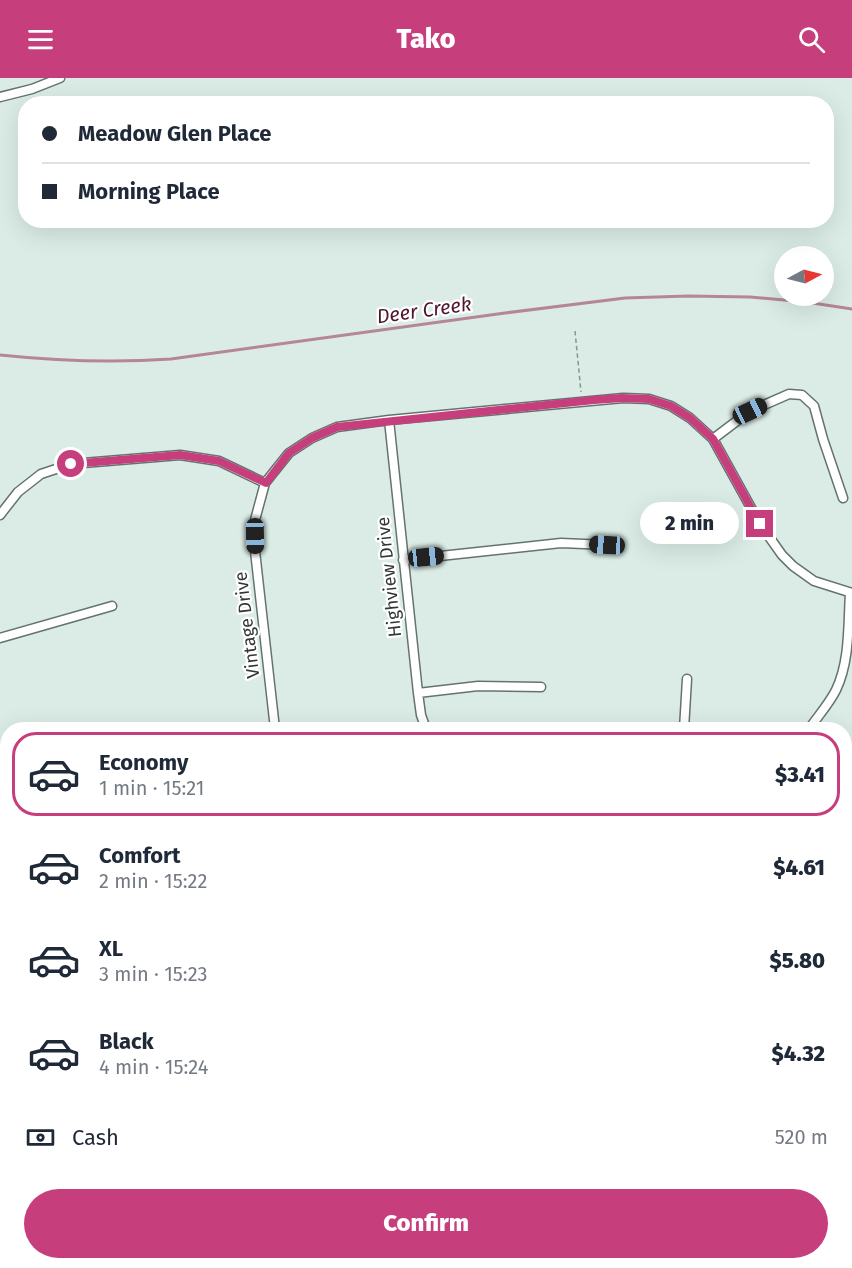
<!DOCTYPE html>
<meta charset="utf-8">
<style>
body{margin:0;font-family:"Fira Sans",sans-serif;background:#f6f6f7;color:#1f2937;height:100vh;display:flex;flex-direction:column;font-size:22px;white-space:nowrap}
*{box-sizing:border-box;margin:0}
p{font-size:20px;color:#747a83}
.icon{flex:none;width:33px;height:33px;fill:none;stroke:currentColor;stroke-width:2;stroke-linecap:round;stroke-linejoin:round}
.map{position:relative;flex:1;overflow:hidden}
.drawer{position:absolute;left:0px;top:644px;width:852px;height:548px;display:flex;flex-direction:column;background:#fff;border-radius:24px 24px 0 0;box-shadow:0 6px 24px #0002}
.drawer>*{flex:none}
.top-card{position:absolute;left:18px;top:18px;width:816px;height:132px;border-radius:24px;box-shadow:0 6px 24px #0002;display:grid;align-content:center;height:132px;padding:0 24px;background:#fff}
.needle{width:39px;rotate:83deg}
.tools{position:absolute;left:774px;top:168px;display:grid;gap:12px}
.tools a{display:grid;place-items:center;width:60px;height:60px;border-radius:50%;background:#fff;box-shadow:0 6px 24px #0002;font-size:30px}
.end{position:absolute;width:27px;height:27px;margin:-14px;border:8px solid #c63e7b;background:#fff;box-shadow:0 0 0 3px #fff}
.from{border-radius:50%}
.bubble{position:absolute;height:42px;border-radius:21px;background:#fff;box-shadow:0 6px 24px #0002;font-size:20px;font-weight:800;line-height:42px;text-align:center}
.car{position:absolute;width:18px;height:36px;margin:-18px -9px;border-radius:8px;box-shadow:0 0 4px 2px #0007;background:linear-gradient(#222 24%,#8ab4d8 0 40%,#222 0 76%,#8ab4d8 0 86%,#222 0)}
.top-card b{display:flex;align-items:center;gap:21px;height:57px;font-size:22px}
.top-card b+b{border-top:2px solid #e0e1e3}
.top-card i{width:15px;height:15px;background:#1f2937}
ul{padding:10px 0 0;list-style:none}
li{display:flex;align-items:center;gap:18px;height:84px;margin:0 12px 9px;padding:0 12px;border:3px solid transparent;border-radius:24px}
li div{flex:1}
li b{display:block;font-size:22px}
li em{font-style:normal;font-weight:800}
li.active{border-color:#c63e7b}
li>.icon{width:54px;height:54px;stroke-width:1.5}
.pay{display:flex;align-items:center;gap:15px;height:66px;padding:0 24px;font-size:22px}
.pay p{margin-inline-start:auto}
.cta{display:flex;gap:12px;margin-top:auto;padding:12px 24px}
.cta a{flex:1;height:69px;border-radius:36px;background:#c63e7b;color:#fff;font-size:24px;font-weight:800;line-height:69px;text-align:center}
header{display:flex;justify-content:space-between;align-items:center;height:78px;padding:0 24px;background:#c63e7b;color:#fff;font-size:27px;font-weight:800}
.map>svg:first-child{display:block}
</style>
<header><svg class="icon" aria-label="menu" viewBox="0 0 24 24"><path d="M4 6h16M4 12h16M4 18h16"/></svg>Tako<svg class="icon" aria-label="search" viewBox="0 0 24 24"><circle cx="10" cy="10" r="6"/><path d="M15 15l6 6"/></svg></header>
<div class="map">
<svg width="852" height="1190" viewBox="0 0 852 1190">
<rect width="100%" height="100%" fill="#dbece6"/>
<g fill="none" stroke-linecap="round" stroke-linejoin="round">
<!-- stream -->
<path stroke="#b58696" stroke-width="3" d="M0,277C57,283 113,285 171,281L505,235L625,220L688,218L750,219L806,224L852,231"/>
</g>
<!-- building -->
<path fill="#a7b8b2" d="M826,1184H842L843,1190H827Z"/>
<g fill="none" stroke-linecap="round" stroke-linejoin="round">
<defs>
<path id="minor" d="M0,19L32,11L60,0
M389,342L418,615L421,637L426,651
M713,361L750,333L789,316L802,317L814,328L823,361L843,420
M0,437L18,414L41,396L71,386L180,377L219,383L265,405
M403,482L561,465L607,467
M0,560L112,528
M418,615L478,608L541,609
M275,651L255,473V442L265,405L289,375L312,360L337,349L389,342L623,320L649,321L671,328L690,340L713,361L760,446L782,477L793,488L814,503L852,515
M684,651L687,601
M809,651C818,638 829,626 836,612C850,583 848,547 850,515
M0,689L8,697
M844,706L852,711
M844,1094L852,1107
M400,1184L404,1190
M488,1184L493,1190
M642,1184L648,1190
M806,1184L808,1190
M246,1190L300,1184"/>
<path id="secondary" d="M844,814L852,813
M844,837L852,836
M0,916L8,915
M0,943L8,942"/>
</defs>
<!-- minor casing -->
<use href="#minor" stroke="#64736e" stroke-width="11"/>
<!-- secondary casing -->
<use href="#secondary" stroke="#64736e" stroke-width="15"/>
<!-- path -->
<path stroke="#899591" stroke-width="1.5" stroke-dasharray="4.5 3" stroke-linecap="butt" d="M575,253L581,314"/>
<!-- minor -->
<use href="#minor" stroke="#fff" stroke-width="8"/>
<!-- secondary -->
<use href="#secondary" stroke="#fff" stroke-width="12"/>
</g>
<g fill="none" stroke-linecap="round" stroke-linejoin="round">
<!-- route -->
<path stroke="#c63e7b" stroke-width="8" d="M71,386L180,377L219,383L266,405L289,375L312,360L337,349L594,322L622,320L649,321L671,328L690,340L713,361L760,446"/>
</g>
<g text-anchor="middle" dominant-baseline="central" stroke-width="4.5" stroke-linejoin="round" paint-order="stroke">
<!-- street labels -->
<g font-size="18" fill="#313735" stroke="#fff">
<text transform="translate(389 499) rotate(-96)">Highview Drive</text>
<text transform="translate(247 547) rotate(-97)">Vintage Drive</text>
</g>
<!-- water labels -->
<g font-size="20" font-style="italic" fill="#4f152f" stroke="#fff">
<text transform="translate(424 232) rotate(-8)">Deer Creek</text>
</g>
</g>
</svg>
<div class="tools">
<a><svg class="needle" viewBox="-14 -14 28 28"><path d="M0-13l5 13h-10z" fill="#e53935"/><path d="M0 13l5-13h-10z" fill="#747a83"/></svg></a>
</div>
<i class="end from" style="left:71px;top:386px"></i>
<i class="end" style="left:760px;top:446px"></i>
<div class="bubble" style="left:640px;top:424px;width:99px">2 min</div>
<i class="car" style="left:750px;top:333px;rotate:65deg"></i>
<i class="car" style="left:255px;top:458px;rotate:179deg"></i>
<i class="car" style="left:607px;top:467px;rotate:273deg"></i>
<i class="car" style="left:426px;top:479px;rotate:84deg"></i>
<div class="top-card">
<b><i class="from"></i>Meadow Glen Place</b>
<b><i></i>Morning Place</b>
</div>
<section class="drawer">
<ul>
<li class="active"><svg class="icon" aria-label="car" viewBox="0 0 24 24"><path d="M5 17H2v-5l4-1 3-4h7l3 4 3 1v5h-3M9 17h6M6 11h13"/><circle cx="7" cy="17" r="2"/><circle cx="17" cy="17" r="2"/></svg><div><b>Economy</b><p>1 min · 15:21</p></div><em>$3.41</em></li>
<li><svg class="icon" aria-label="car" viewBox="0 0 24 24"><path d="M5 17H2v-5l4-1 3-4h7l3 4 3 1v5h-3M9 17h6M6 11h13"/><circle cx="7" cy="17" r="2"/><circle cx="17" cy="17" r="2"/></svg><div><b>Comfort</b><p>2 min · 15:22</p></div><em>$4.61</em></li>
<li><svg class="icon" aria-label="car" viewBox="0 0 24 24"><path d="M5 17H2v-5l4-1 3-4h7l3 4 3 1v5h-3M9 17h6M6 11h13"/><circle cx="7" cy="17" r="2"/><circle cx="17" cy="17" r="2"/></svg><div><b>XL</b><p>3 min · 15:23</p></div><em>$5.80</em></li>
<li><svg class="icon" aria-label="car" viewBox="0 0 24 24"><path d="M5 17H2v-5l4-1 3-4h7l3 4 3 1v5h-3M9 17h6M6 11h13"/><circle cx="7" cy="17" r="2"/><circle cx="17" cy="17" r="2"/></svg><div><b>Black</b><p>4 min · 15:24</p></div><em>$4.32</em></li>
</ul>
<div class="pay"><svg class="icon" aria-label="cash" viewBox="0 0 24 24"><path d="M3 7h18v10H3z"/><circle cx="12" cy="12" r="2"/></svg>Cash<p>520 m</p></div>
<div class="cta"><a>Confirm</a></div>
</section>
</div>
